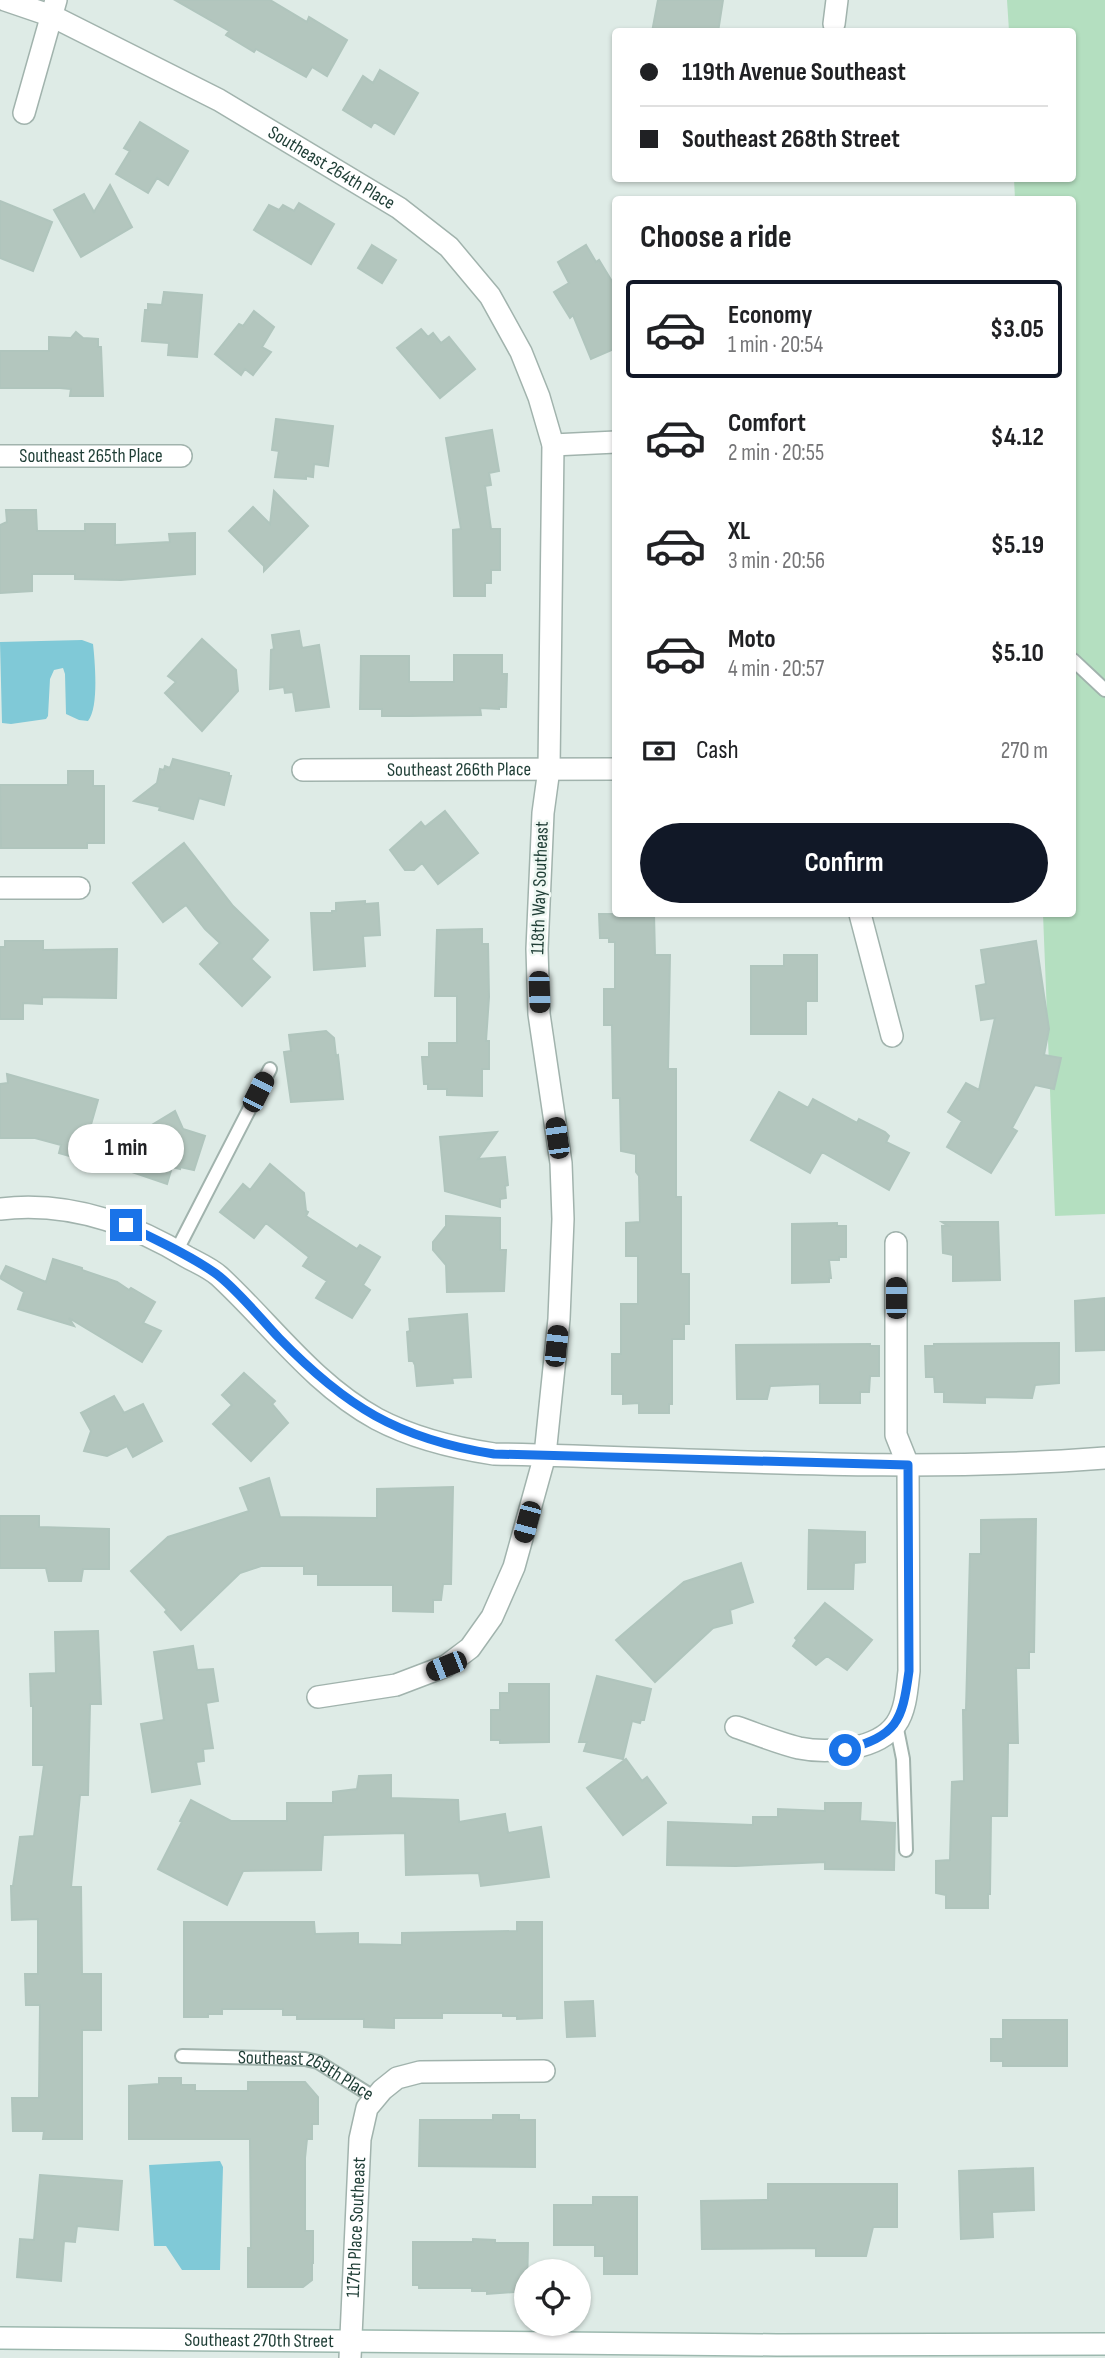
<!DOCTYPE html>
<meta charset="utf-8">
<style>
body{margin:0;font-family:"Sofia Sans Condensed",sans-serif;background:#f6f6f6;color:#202124;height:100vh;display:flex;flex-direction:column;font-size:26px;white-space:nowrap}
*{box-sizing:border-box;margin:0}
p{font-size:23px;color:#757577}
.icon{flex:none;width:38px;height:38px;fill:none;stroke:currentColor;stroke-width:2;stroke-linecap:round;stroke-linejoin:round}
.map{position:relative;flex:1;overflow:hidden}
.panel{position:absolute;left:612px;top:196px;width:464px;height:721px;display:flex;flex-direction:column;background:#fff;border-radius:7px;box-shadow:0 2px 5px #0004}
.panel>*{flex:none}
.hud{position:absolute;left:612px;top:28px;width:464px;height:154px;border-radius:7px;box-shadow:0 2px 5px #0004;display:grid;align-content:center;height:154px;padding:0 28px;background:#fff}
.tools{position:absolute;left:514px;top:2259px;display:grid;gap:14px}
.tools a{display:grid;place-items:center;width:77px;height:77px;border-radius:50%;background:#fff;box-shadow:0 2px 5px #0004;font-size:35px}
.end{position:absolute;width:32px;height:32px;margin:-16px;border:9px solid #1a73e8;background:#fff;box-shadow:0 0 0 4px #fff}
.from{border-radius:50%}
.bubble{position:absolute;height:49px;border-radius:24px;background:#fff;box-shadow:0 2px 5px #0004;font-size:23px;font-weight:700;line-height:49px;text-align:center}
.car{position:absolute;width:21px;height:42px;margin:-21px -10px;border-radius:9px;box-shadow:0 0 5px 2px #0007;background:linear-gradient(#222 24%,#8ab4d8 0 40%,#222 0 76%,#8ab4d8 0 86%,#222 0)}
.hud b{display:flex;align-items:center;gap:24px;height:66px;font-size:26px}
.hud b+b{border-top:2px solid #e0e0e0}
.hud i{width:18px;height:18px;background:#202124}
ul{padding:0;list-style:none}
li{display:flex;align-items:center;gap:21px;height:98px;margin:0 14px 10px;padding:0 14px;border:4px solid transparent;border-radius:7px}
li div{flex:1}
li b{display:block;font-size:26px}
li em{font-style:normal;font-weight:700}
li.selected{border-color:#111827}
li>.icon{width:63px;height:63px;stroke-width:1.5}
h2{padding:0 28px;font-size:32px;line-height:84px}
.pay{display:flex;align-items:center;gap:18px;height:77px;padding:0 28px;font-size:26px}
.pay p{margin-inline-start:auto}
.button{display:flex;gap:14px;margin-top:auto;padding:14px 28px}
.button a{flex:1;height:80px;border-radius:42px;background:#111827;color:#fff;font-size:28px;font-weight:700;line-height:80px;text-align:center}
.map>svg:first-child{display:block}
</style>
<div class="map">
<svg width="1105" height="2358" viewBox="0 0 1105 2358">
<rect width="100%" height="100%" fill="#deebe6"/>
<!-- green -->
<path fill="#b4dfc0" d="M1007,0H1105V1214L1055,1216L1043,914H1073V200L1015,199L1014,179L1073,178V32L1009,31Z"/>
<!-- water -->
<path fill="#80c9d7" d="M82,640L93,644C95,662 99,708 88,721L79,720L66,714L65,674L63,668L54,670L50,679L48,716L46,719L11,724L2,723L0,642Z
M220,2161L223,2167L220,2270H182L166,2246H154L149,2165Z"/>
<!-- building -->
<path fill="#b3c6be" stroke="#b0c5bd" stroke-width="2" d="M175,0H270L307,22L309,17L347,40L327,76L312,67L306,77L256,49L254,52L226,35L229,31Z
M658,0H723L718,32H652Z
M380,70L418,93L394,134L374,122L371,127L343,110L363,76L373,83Z
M140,122L188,151L168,185L157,178L148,193L116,174L130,151L124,148Z
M110,185L132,227L81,257L54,210L84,194L94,212Z
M0,201L52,222L33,271L0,258Z
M299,203L334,224L311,264L254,230L269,205L279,210L283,205L294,211Z
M372,245L396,260L382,283L358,268Z
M586,245L596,262L599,260L616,288V348L591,359L573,315L570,318L554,292L569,283L558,262Z
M164,292L202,295L197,357L168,355L169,343L142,341L145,310H148V304L162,305Z
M254,311L274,327L262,347L271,352L253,375L245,369L241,375L215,354L239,324L243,326Z
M421,329L428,337L433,333L441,343L449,337L475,369L440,398L397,348Z
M76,332L83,338L98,339V347H101L103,396H70L71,389L60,388H0V351H49V337L71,338Z
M276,419L333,426L328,466L314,464L313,477L306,476V479L275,477L279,451L272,450Z
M492,430L499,471L489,473L491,485L485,486L491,529H500V570H491V583H485V596H454L453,530L461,529L446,438Z
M274,491L308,526L264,571V566L229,531L253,507L270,524Z
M6,510H36L37,531H85V524H115V545L170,542L169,534L195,533V574L121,580L75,579V574H32V591L0,593V525L7,522Z
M299,631L302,648L319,645L329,707L296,711L293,692L285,693L284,687L270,689L271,650L274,649L272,635Z
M202,639L236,670L238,691L202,731L165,693L176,682L168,676Z
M454,655H502V674H507L506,707H499V709L480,708L481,715L409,716H382V709H360L361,656H409V682H454Z
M173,759L229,773V776H231L224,805L199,798L193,819L159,810L160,807L134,801L157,783L160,769L164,770L165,766L170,768Z
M68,771H93V786H104V843H87V848H1L0,785H68Z
M445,811L478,853L438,884L422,863L414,870H405L390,850L421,822L425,827Z
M184,843L233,906L268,940L251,959L270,977L242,1006L200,964L220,943L205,929L186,905L163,922L133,883Z
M365,901V904L378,903L380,935L363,936L365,966L314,970L311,913H332V911H336V903Z
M599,914H654L655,955H670L668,1069H676V1197H681V1274H689V1324H684V1339H672V1404H669V1413H639V1403L623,1404V1394H612V1354H621V1304H638V1256H626V1223L640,1222L639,1176L636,1172V1154L621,1151L620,1098H613L612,1025H604V989H615V942H609V938H600Z
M482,929V944H488L489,997L486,1041H489V1069H482V1096L447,1095V1089H428V1084H424L422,1057H429V1043H457V996H435L437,930Z
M5,941H43V950L117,949L116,998L42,997V1004L23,1003V1019H0V947H5Z
M1036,941L1049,1029L1044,1055L1061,1058L1054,1089L1035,1085L1012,1128L1017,1131L991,1173L947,1147L962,1121L948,1112L966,1083L979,1090L995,1018L981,1020L976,986L986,984L981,950Z
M784,955H817V1001H806V1034H751V966H784Z
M326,1031L334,1038L336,1056L338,1055L343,1099L291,1102L284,1052L291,1051L289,1035Z
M7,1074L98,1100L90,1128L146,1145L152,1125L175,1111L183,1129L205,1136L194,1170L180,1167V1169L172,1167L167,1184L88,1157L87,1161L59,1153L61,1145L35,1138H0V1084L8,1083Z
M779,1092L808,1108L813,1099L857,1123L859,1119L885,1132L889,1136L886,1142L909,1153L889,1190L822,1152L810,1173L751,1140Z
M497,1132L478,1159L505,1157L508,1185L505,1186L506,1198L500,1199V1207L445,1191L440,1137Z
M270,1164L304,1193L306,1211L308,1212L306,1216L357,1249L360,1245L380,1257L363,1285L370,1290L352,1318L316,1298L327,1281L303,1266L309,1257L266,1223L254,1238L220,1212L243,1184L250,1190Z
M446,1216L500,1218V1250H506L504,1291L447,1292L446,1265L433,1250V1242L446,1226Z
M942,1222H998L1000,1280L953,1281V1255L943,1253L942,1226H948Z
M837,1223V1226H846V1257H839V1260H829L831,1278H829V1282L792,1283V1224Z
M53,1259L82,1268V1270L117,1282L129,1290L131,1288L155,1302L143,1323L161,1331L142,1362L69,1318L74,1326L18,1309L24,1292L0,1278L6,1266L46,1282Z
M1105,1298V1350L1076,1351L1075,1301Z
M467,1314L471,1377L452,1378L453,1383L417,1386L415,1365L413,1361H409L407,1332L410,1331L409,1319Z
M1059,1343V1383L1035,1385L1032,1398L985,1397V1403L944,1402V1392H935L934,1377H926L925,1346H934V1344Z
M870,1344V1346H879V1376H870L869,1392H860V1403H820V1384L770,1386L767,1399H737L736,1345Z
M244,1373L275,1401L272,1404L288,1423L251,1461L213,1424L232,1405L222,1395Z
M114,1396L124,1413L143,1404L162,1441L133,1457L127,1446L107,1456L84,1451L91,1431L81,1413Z
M269,1478L280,1517L377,1518V1489L453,1487L451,1584H443L441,1600H433V1612L393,1611V1585H318V1574H304V1566H261L240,1573L181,1630L165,1612L167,1610L131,1571L168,1537L249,1511L240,1488Z
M0,1516H39V1527L109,1529V1569H83L81,1581H49L46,1568H0Z
M1036,1519L1034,1652H1029V1668H1016L1018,1743H1008L1007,1816H991L990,1894H988V1908H946V1895L936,1893V1861L950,1860L952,1782L964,1781L963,1710H966L970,1554H981V1520Z
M809,1530L865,1532V1562L854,1563L853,1589H808Z
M741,1563L753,1602L730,1610L732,1623L713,1628L655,1682L616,1640L684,1582Z
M825,1603L872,1640L847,1670L827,1656L816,1665L793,1646L797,1640L795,1638Z
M98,1631L101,1704H90L88,1795H80L71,1887H81L82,1974H101V2030H82V2139H43L44,2131H13L12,2098H39L40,2005H26L25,1974H38V1919L12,1920L11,1886H13L20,1837L34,1836L44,1765H33V1706H31L30,1674L56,1673L55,1632Z
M193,1646L197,1670L213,1669L218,1701L206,1703L213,1748L203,1749L204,1761L196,1762L200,1784L152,1792L141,1724L164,1720L154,1652Z
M597,1676L651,1689L644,1720H641L640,1723L632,1721L623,1759L584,1751L587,1742H579Z
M509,1684H549V1742L500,1743V1740H491V1710H500V1693H509Z
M626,1759L642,1781L647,1777L666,1803L623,1835L587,1788Z
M391,1775V1798L458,1800L459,1822L505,1814L508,1833L541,1827L549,1877L481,1886L479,1873L406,1875L405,1833L323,1835L321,1870L243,1871L227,1905L158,1869L182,1822L180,1821L191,1800L231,1821H287V1803H333V1792L357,1789L359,1776Z
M825,1803H861L860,1821L895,1823L894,1870L825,1869V1862L736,1866L667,1865L668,1822L753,1825V1817H778V1809L825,1811Z
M184,1922H314L315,1934L358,1933V1944L402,1945V1933L517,1931V1922H542V2018L517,2019V2016H503V2013H442V2018H394V2028L364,2027V2019H297V2015H283V2009H222V2014H208V2017H184Z
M593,2001L595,2036L567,2037L565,2002Z
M1003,2020H1067V2066H1003V2061H991V2039H1003Z
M159,2078H181V2085H195V2091H248V2082H305L318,2097V2124H312V2139H307L305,2158V2231H313V2263H312V2280L303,2287H248V2248H251L250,2139H129V2086L159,2084Z
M493,2115H519V2120H535V2167L419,2166L420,2120H493Z
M1033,2168L1034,2210L992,2212L993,2237L961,2239L959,2171Z
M40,2175L122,2181L118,2230L77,2226L75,2242L64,2241L61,2281L17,2277L20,2239L34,2240Z
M768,2184H897V2227H873L866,2256H816V2248L702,2249L701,2201L768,2200Z
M593,2197H637V2274H604V2256H595V2245H554V2205H593Z
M473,2239L495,2240V2243H528L527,2291L487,2294V2291H472V2288H419V2285H413V2242H473Z"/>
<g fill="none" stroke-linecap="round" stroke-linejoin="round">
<defs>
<g id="lane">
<path d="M1073,660L1105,690"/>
<path d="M177,1250L270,1069"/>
<path d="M896,1724L903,1759L906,1850"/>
<path id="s1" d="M182,2056L305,2059L318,2062L375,2098"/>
</g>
<g id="street">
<path id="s2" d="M5,0L52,16L219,100L399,208L449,247L490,296L521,352L539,397L553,445L549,769L543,813L537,949L539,1014L561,1163L563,1219L559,1319L545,1455L514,1567L492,1617L470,1648L446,1666L396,1685L318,1697"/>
<path d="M834,24L837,0"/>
<path d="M24,113L56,0"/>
<path d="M553,445L616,442"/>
<path id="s3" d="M0,456H181"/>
<path id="s4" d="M303,770L616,769"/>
<path d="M0,888H79"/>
<path d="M860,914L892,1036"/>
<path d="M0,1209C66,1201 131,1223 187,1257C198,1263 210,1268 219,1276C271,1324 313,1384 377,1419C413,1438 454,1448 494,1454C697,1458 902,1474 1105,1458"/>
<path d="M736,1727C757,1734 778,1743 799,1748C828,1754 878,1750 896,1724C906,1710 907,1688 909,1671L908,1465L896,1435V1243"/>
<path id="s5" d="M350,2358L360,2139L367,2108L382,2090L397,2078L420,2072L544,2071"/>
</g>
<g id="secondary">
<path id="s6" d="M0,2338L777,2345L1105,2344"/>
</g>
</defs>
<!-- lane casing -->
<use href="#lane" stroke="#a1b3ad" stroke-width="16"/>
<!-- street casing -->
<use href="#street" stroke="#a1b3ad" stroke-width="24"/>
<!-- secondary casing -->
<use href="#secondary" stroke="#9cb8ae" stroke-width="24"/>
<!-- lane -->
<use href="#lane" stroke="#fff" stroke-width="12"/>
<!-- street -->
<use href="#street" stroke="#fff" stroke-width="21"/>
<!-- secondary -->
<use href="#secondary" stroke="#fff" stroke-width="21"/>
</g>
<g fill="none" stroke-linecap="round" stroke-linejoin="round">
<!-- route -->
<path stroke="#1a73e8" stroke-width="9" d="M126,1225C156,1240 188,1254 215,1273C235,1287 261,1319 279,1338C345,1406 398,1439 494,1454L908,1465L909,1671C902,1723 897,1735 845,1750"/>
</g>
<g text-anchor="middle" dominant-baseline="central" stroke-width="5" stroke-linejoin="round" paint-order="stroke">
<!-- street labels -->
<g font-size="19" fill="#1e3d35" stroke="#eff8f3">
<text stroke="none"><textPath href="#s2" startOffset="368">Southeast 264th Place</textPath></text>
<text stroke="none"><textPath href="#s3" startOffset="91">Southeast 265th Place</textPath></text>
<text stroke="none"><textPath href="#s4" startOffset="156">Southeast 266th Place</textPath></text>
<text transform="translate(540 888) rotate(-88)">118th Way Southeast</text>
<text stroke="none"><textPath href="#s1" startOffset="128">Southeast 269th Place</textPath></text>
<text stroke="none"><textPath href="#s5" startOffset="131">117th Place Southeast</textPath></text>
<text stroke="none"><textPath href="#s6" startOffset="259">Southeast 270th Street</textPath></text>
</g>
</g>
</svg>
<div class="tools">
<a><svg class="icon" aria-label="locate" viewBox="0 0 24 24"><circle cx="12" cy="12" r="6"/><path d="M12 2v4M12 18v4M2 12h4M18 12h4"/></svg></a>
</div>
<i class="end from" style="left:845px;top:1750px"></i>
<i class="end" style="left:126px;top:1225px"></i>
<div class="bubble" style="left:68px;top:1124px;width:116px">1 min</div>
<i class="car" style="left:539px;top:992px;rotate:178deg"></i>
<i class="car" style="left:258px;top:1092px;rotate:27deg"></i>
<i class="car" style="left:557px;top:1138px;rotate:352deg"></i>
<i class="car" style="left:896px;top:1298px;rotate:0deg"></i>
<i class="car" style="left:556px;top:1346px;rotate:6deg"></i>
<i class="car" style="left:527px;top:1522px;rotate:195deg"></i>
<i class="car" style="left:446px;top:1666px;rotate:248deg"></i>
<div class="hud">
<b><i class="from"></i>119th Avenue Southeast</b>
<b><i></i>Southeast 268th Street</b>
</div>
<section class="panel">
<h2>Choose a ride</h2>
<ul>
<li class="selected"><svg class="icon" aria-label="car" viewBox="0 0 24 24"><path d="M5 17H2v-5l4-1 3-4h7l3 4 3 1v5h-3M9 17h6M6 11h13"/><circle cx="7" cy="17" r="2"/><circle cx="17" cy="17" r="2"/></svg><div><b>Economy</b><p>1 min · 20:54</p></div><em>$3.05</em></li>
<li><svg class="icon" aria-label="car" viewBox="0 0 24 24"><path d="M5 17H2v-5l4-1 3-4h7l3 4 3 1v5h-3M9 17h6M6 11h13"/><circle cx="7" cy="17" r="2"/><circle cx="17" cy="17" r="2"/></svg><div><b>Comfort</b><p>2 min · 20:55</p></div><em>$4.12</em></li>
<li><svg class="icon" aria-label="car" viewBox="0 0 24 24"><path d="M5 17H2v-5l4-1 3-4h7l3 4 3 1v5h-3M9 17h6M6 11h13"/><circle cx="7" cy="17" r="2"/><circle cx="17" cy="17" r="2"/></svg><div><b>XL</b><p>3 min · 20:56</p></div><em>$5.19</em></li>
<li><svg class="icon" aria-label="car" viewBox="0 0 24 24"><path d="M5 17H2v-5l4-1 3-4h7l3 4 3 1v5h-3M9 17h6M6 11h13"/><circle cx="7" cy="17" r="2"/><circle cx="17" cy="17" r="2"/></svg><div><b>Moto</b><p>4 min · 20:57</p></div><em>$5.10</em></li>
</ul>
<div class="pay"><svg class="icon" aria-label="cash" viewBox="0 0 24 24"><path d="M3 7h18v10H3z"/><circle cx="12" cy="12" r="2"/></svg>Cash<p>270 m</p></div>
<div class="button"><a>Confirm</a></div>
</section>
</div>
